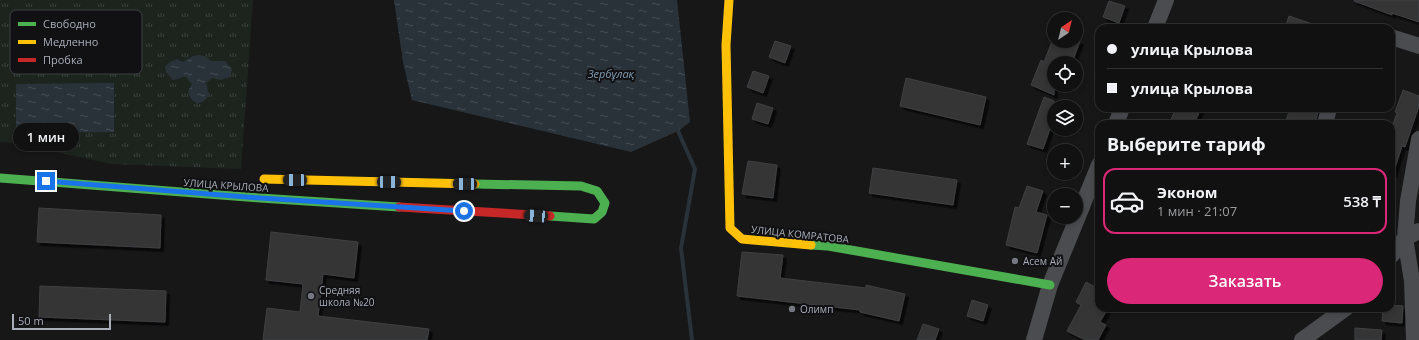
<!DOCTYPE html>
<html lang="ru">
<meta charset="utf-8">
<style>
body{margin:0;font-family:"Open Sans",sans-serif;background:#1a1a1a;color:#f1f3f6;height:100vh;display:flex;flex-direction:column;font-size:15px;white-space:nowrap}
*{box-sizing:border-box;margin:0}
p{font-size:13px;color:#9c9d9f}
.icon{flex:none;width:22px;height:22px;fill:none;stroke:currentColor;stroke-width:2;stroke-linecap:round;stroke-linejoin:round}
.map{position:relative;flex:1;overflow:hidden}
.side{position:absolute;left:1095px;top:120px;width:300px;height:192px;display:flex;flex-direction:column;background:#111;border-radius:12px;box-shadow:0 2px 6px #0003,0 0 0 1px #303131}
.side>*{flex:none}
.banner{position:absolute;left:1095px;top:24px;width:300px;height:88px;border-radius:12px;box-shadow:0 2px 6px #0003,0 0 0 1px #303131;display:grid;align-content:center;height:88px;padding:0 12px;background:#111}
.needle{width:26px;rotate:35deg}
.tools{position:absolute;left:1047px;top:12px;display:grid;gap:8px}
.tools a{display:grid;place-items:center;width:36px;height:36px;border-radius:50%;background:#111;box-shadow:0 2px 6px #0003,0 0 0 1px #303131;font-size:20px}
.scale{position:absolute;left:12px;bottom:10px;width:99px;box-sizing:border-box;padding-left:4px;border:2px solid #a8adb8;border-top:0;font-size:11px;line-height:14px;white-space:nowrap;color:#a8adb8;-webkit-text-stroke:3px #111113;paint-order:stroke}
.end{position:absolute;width:18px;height:18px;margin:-9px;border:5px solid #1a73e8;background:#fff;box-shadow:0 0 0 2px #fff}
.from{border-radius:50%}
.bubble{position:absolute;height:28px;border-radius:14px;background:#111;box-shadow:0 2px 6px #0003,0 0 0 1px #303131;font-size:13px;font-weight:600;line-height:28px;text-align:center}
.car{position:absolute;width:12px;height:24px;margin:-12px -6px;border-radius:5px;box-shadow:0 0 3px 1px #0007;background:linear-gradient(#222 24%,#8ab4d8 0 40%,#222 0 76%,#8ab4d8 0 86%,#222 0)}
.banner b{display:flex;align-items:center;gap:14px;height:38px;font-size:15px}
.banner b+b{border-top:1px solid #303131}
.banner i{width:10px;height:10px;background:#f1f3f6}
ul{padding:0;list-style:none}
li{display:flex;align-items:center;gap:12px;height:66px;margin:0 8px 6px;padding:0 4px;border:2px solid transparent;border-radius:12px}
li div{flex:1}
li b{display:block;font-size:15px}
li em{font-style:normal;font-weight:600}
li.selected{border-color:#db2777}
li>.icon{width:36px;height:36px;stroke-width:1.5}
h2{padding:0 12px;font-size:18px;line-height:48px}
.primary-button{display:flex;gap:8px;margin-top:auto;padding:8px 12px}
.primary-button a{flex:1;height:46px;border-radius:24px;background:#db2777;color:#fff;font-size:16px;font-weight:600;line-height:46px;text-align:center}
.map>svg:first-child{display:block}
</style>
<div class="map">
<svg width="1419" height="340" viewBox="0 0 1419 340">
<defs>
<pattern id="grass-tufts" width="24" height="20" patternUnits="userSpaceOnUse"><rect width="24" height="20" fill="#1d241e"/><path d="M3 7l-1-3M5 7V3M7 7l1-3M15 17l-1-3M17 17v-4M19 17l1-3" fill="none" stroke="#3b413d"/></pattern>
<pattern id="water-ripples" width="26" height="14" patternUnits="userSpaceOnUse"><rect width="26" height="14" fill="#2a3239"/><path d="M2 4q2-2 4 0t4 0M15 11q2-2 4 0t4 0" fill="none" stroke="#464d54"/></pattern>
<filter id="shadow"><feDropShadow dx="3.5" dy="3.5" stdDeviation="0" flood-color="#0009"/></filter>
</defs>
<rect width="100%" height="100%" fill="#171717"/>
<!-- grass -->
<path fill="url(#grass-tufts)" d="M0,0H253L241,169L111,164L16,143L0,142Z"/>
<!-- water -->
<path fill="url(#water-ripples)" d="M394,0H677L690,122L678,131L631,152L412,100L403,62Z
M199,55L205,56L211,61H225L232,69L230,77L220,80L212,78L206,83L209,95C201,107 192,105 188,91L192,84L185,76L178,79L173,80L166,72L165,67C169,62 172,61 177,59L183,62L193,56Z
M114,83V132L16,133V84Z"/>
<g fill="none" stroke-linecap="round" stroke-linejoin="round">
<!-- stream -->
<path stroke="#2a3239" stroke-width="4" d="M678,131L695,169L681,248L692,340"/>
</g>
<!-- building -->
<path fill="#353536" stroke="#3f4043" filter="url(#shadow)" d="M1354,0H1419V22L1392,13V15L1354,1Z
M1109,1L1125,6L1119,23L1103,17Z
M1289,16L1318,26V28H1285Z
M1053,39H1054V41H1080L1072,63L1054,58V95L1031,85L1041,60L1044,62Z
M775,41L791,46L785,63L769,57Z
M753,71L769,76L763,93L747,87Z
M906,78L986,97L980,125L900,106Z
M1403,90L1419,96V106L1405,147L1402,146L1393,174H1391V130L1397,113L1395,112Z
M1044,97L1054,101V117L1043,149L1027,144Z
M757,103L773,108L768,124L752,119Z
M1176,108H1201L1194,124H1169Z
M1290,108H1319L1315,124H1285Z
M748,161L777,165L773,198L742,194Z
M873,168L957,180L953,205L869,193Z
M1027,186L1043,191L1036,212L1047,215L1037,253L1006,245L1015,207L1019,208Z
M39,208L161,215L160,248L37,242Z
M271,232L358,242L354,278L323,274L318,316L429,329L427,340H263L267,308L300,312L303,284L266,280Z
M742,252L783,255L780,278L866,288V285L905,294L899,321L860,312V310L737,296Z
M1086,282L1099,289V308H1108L1100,322L1106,325L1098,340H1085L1067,331L1081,305L1076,302Z
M40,286L166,291L165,322L39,317Z
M972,300L988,305L983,321L967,316Z
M1391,305L1403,306L1402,323L1382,321L1383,308H1391Z
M923,324L939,329L935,340H917Z
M1355,328L1382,330L1381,340H1355Z"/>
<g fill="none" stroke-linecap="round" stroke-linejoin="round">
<!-- street -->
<path stroke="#4b4c50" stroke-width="16" d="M1155,28L1166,0
M1391,37L1419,46
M1116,124L1122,108
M1325,124L1329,108
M1391,256L1405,238L1419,231
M1034,340L1050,285L1099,165
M1302,340L1346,308
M1414,340L1412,281L1405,238L1408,201L1419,139"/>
<!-- fast -->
<path stroke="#4caf50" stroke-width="9" d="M0,178L260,198L399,207
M475,184L581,186L597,191L605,203L602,212L594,219L550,216
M811,245L828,246L1050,285"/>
<!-- slow -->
<path stroke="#ffc107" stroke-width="9" d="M729,0L726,45L730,228L742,239L811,245
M264,179L475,184"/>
<!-- jam -->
<path stroke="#c62828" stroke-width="9" d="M399,207L550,216"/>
</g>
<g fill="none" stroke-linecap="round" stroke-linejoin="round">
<!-- route -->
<path stroke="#1a73e8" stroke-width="5" d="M46,181L260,198L464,211"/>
</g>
<!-- markers -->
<g fill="#757880" stroke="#111113" stroke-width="1.5">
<circle cx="1015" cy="261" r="4"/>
<circle cx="311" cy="296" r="4"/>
<circle cx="792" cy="309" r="4"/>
</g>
<g text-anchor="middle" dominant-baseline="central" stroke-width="4" stroke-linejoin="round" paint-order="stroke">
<!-- street labels -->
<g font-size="10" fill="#a8adb8" stroke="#111113">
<text transform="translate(226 185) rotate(4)">УЛИЦА КРЫЛОВА</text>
<text transform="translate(800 234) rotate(6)">УЛИЦА КОМРАТОВА</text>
</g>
<!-- poi labels -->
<g font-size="10" fill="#a8adb8" stroke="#111113" text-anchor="start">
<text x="1023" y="261">Асем Ай</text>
<text x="319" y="290">Средняя<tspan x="319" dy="12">школа №20</tspan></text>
<text x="800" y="309">Олимп</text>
</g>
<!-- water labels -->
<g font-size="11" font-style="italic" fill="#7f9bb3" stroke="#111113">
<text x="611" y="73">Зербұлақ</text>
</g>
</g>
<!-- legend -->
<rect x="10" y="10" width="132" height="64" rx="6" fill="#111113" stroke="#3e4045" stroke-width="1"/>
<rect x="18" y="22" width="18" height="4" fill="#4caf50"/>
<rect x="18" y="40" width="18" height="4" fill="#ffc107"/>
<rect x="18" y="58" width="18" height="4" fill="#c62828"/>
<g font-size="11" fill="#a8adb8">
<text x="43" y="28">Свободно</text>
<text x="43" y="46">Медленно</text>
<text x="43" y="64">Пробка</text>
</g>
</svg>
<div class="tools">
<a><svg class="needle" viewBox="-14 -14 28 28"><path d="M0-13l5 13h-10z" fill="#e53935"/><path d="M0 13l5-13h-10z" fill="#9c9d9f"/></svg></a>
<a><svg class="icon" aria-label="locate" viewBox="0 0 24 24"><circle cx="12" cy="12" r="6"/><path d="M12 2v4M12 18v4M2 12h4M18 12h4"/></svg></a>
<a><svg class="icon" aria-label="layers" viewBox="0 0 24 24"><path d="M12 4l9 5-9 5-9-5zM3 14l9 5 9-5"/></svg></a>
<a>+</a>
<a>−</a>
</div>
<div class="scale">50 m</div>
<i class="end from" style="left:464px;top:211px"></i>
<i class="end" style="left:46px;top:181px"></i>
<div class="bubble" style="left:13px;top:123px;width:66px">1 мин</div>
<i class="car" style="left:295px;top:180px;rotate:271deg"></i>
<i class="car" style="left:389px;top:182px;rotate:91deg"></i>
<i class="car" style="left:465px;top:184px;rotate:271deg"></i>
<i class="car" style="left:536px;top:216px;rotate:274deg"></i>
<div class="banner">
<b><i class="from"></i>улица Крылова</b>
<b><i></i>улица Крылова</b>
</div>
<section class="side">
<h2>Выберите тариф</h2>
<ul>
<li class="selected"><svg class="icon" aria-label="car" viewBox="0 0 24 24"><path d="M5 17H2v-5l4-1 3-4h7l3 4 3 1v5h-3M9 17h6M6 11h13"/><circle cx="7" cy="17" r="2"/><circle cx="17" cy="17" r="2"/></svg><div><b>Эконом</b><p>1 мин · 21:07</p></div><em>538 ₸</em></li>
</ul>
<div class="primary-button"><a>Заказать</a></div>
</section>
</div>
